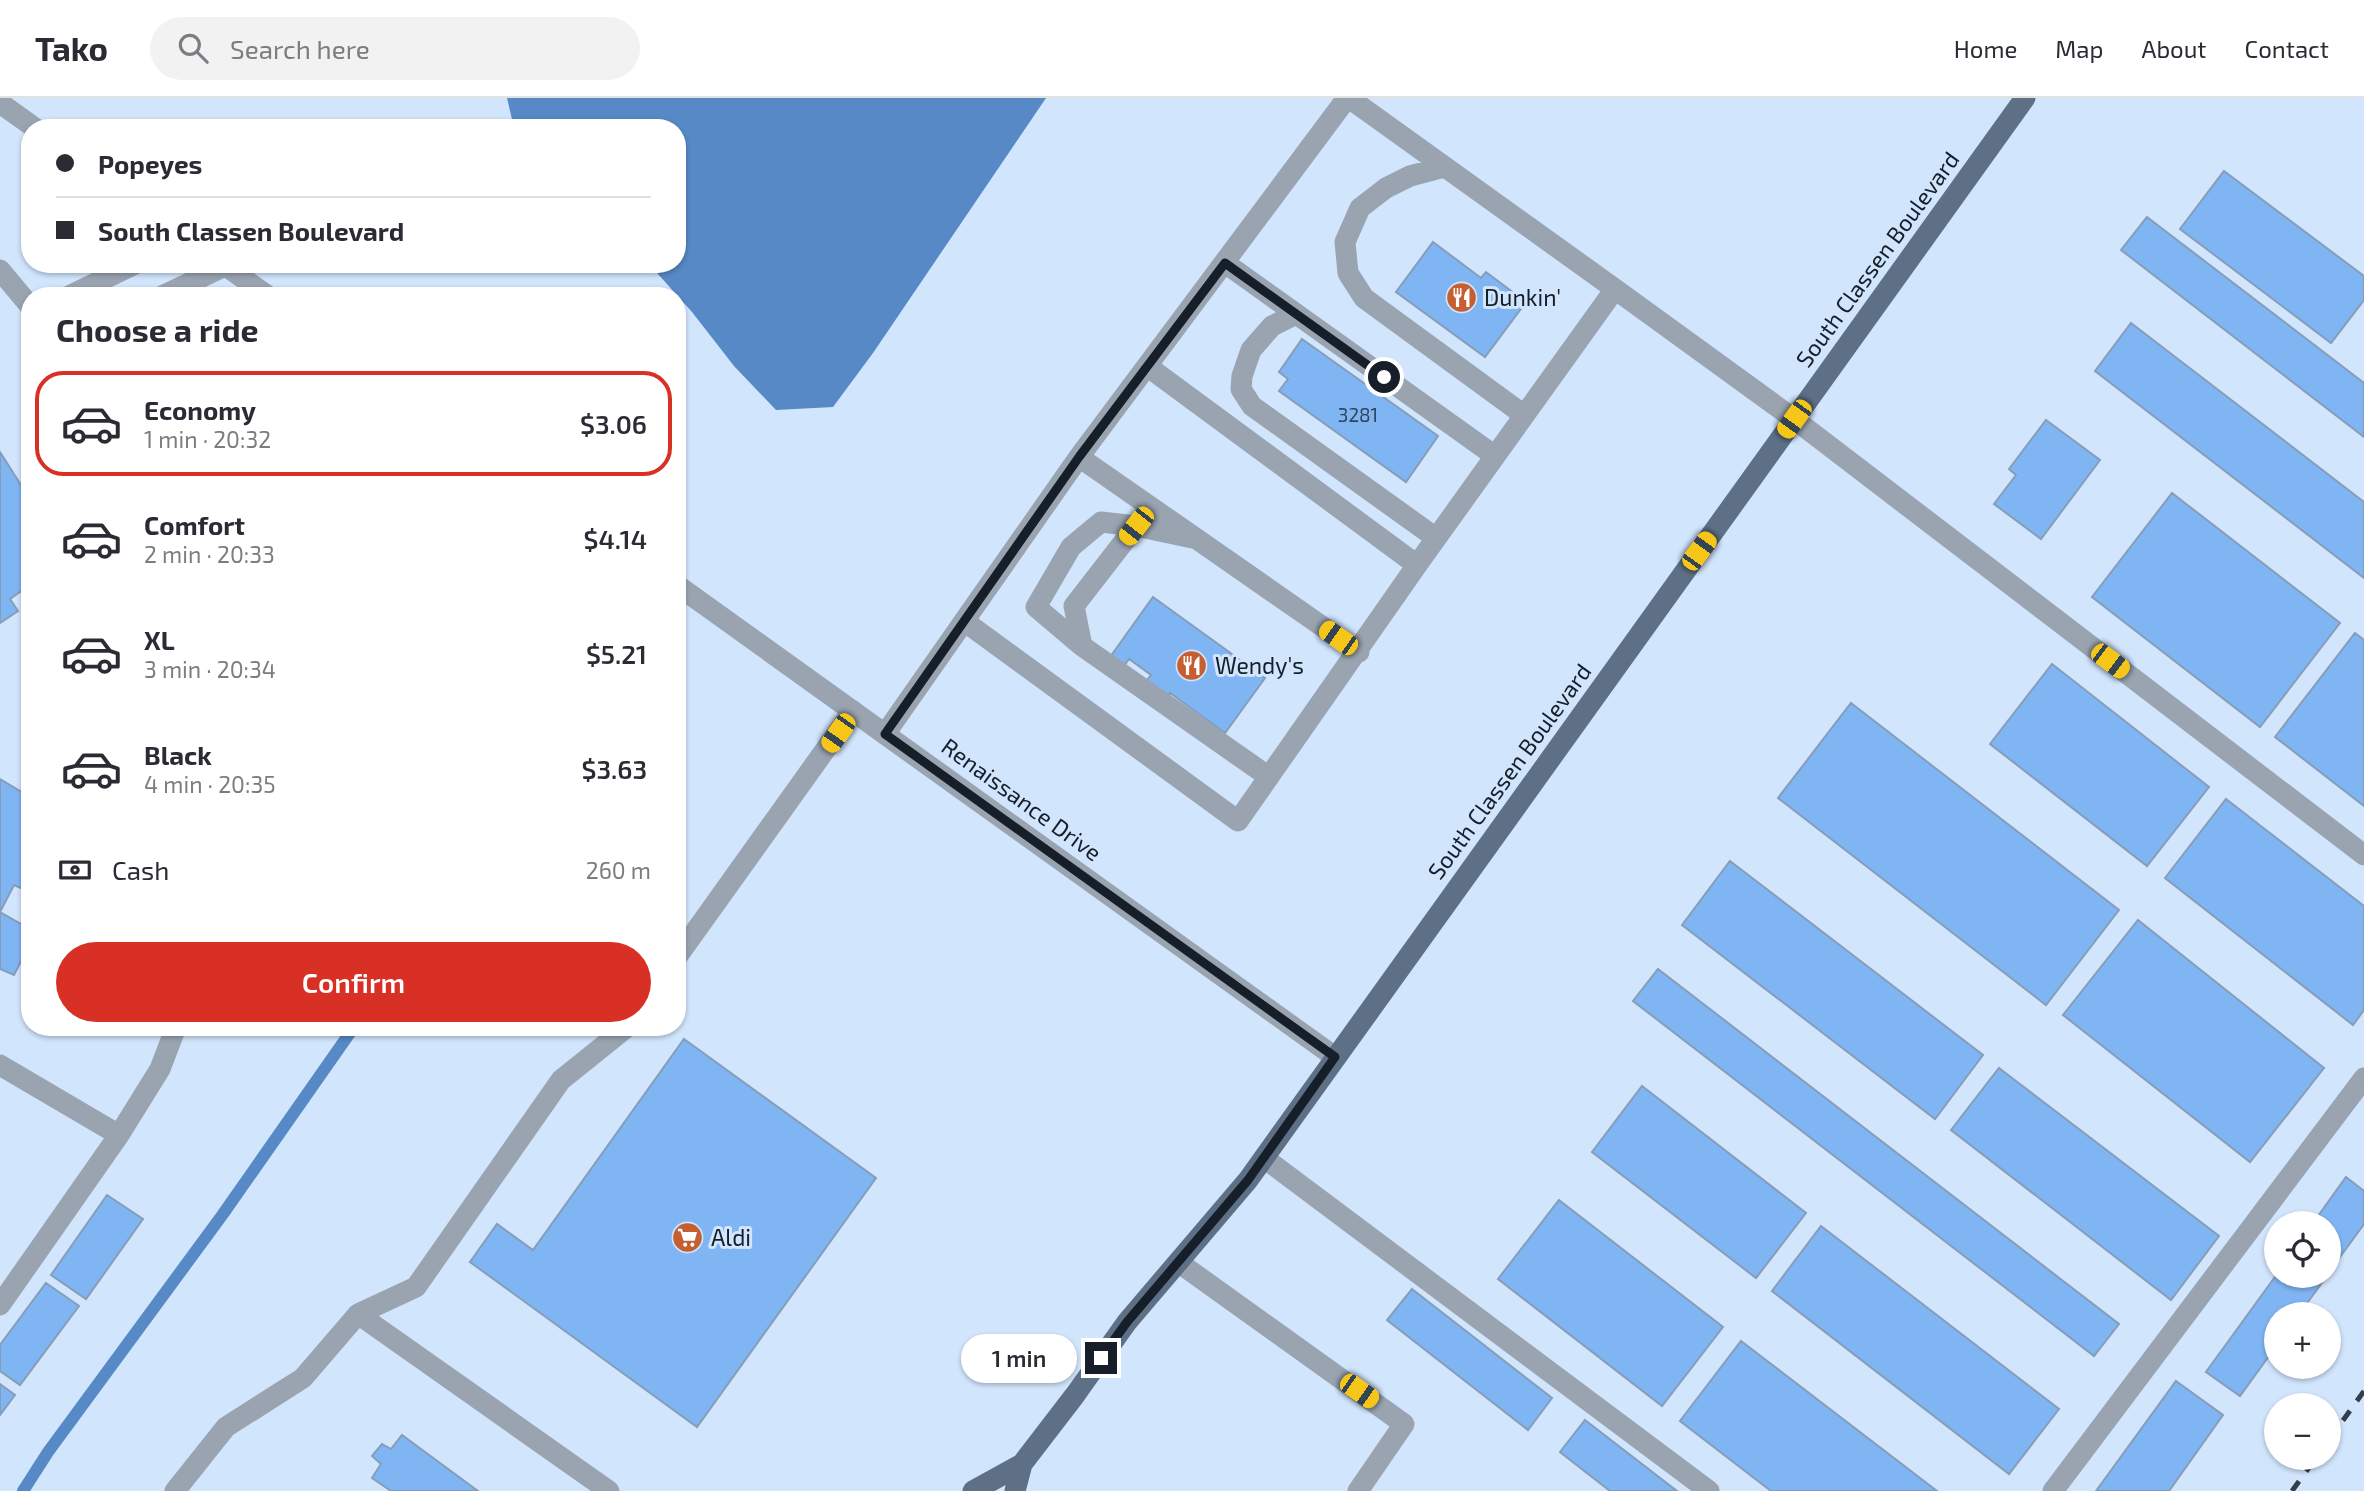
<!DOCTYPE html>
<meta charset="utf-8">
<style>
body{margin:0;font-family:"Exo 2",sans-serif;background:#f2f2f3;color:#2b2b33;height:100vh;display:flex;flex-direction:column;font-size:26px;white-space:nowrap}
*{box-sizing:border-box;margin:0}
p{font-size:23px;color:#7c7c81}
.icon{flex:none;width:38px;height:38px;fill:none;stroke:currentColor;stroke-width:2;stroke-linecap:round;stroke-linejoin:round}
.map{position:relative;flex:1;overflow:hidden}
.panel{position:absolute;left:21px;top:189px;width:665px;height:749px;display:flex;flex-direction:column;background:#fff;border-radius:28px;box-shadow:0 2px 5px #0004}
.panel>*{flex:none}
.hud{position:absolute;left:21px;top:21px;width:665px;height:154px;border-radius:28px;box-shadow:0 2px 5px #0004;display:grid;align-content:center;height:154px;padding:0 35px;background:#fff}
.tools{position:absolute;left:2264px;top:1113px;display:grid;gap:14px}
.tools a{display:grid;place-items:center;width:77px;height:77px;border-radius:50%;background:#fff;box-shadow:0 2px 5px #0004;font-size:35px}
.end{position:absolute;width:32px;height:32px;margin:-16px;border:9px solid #151e29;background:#fff;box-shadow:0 0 0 4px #fff}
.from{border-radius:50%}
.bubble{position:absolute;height:49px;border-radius:24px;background:#fff;box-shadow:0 2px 5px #0004;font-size:23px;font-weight:600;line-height:49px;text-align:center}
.car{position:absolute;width:21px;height:42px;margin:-21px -10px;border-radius:9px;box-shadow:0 0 5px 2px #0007;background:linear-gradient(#f5c518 24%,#345 0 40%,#f5c518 0 76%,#345 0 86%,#f5c518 0)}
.hud b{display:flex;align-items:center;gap:24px;height:66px;font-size:26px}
.hud b+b{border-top:2px solid #e1e1e2}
.hud i{width:18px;height:18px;background:#2b2b33}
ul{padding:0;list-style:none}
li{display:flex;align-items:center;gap:21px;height:105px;margin:0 14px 10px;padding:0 21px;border:4px solid transparent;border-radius:28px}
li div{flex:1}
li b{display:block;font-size:26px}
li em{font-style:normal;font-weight:600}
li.selected{border-color:#d93025}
li>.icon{width:63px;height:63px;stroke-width:1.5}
h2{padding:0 35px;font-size:32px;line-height:84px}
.pay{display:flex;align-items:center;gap:18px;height:77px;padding:0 35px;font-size:26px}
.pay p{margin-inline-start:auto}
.button{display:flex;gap:14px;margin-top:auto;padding:14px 35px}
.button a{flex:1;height:80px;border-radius:42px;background:#d93025;color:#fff;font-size:28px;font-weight:600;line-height:80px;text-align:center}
header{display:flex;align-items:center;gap:42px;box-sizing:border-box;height:98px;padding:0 35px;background:#fff;border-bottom:2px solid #e1e1e2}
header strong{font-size:33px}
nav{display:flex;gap:38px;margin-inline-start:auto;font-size:24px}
.search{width:490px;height:63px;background:#f2f2f3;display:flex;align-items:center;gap:18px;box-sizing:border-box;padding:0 24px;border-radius:38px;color:#7c7c81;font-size:26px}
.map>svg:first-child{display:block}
</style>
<header>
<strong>Tako</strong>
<div class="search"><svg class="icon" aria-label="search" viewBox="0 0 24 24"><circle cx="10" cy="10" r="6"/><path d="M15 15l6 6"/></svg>Search here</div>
<nav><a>Home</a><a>Map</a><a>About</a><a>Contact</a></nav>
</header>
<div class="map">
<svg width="2364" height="1393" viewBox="0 0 2364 1393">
<rect width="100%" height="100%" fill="#d1e5fd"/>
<!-- water -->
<path fill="#5689c5" d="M507,0H1046L873,255L833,309L776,312L734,268L692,214L649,166H677V30H514Z"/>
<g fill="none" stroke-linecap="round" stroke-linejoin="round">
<!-- stream -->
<path stroke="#5689c5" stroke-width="12" d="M23,1393L48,1354L223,1116L354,929"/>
</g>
<!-- building -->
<path fill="#80b5f4" stroke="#869db9" stroke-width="2" d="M2224,73L2364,178V202L2331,245L2180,131Z
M2147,119L2364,285V339L2121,152Z
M1433,144L1481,180L1486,174L1526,204L1485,259L1396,194Z
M2131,225L2364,404V480L2095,273Z
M1302,241L1438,338L1406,384L1279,293L1288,281L1279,274Z
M2046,322L2100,362L2041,441L1994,406L2016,377L2009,371Z
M0,354L26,395L30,392V487L10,501L18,513L0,525Z
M2172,395L2340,525L2260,629L2092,499Z
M1153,499L1265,580L1225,635L1170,595L1164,603L1143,587L1151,577L1129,561L1121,572L1108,562Z
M2355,535L2364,542V708L2275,639Z
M2052,566L2209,689L2147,768L1990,646Z
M1851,605L2119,812L2046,907L1778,700Z
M0,681L30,699L27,707L30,709V781L23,791L14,787L0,814L30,831V846L14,877L0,871Z
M2226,701L2364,808V912L2353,927L2165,780Z
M1730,763L1983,957L1935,1021L1682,827Z
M2138,822L2324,970L2250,1064L2063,917Z
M1658,871L2119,1226L2094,1258L1633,903Z
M684,941L876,1080L697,1329L470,1164L497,1126L533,1152Z
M1999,970L2219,1138L2171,1202L1951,1032Z
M1642,988L1806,1115L1756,1180L1592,1054Z
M2346,1079L2364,1093V1126L2329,1174V1125H2313Z
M107,1097L143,1121L86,1201L51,1177Z
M1559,1102L1723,1229L1662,1308L1498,1181Z
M1821,1128L2059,1311L2009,1376L1772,1193Z
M2277,1176V1178H2327L2299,1216H2277V1247L2240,1298L2206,1274Z
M46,1185L79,1208L20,1287L0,1273V1247Z
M1412,1191L1552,1300L1528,1332L1387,1222Z
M1741,1243L1937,1393H1771L1680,1323Z
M2176,1283L2223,1317L2169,1393H2096Z
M0,1286L15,1297L0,1317Z
M1585,1322L1677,1393H1610L1560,1354Z
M402,1337L478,1393H391L372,1380L381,1366L372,1358L382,1346L391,1351Z"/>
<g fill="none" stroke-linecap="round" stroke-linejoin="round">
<!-- service -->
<path stroke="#9aa4b1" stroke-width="21" d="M1349,0L1615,191
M1444,69L1410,78L1386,90L1360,110L1345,144L1348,175L1364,200L1524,317
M1225,165L1495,358
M0,172L30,208
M69,198L135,166
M162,198L225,168
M1296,216L1272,228L1251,252L1242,278L1241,291L1252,308L1436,440
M1147,268L1417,467
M1079,359L1359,554
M1197,441L1136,428L1074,508L1082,548L1269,679
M964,523L1238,723L1417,467L1615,191L1794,321L2364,757
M1082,548L1036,509L1071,449L1101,424L1136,428
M885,636L1079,359L1347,0
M677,859L853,613
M0,967L119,1037
M1264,1060L1709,1393
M1178,1164L1404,1326L1358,1393
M0,1207L119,1037L160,971L176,929
M358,1216L416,1189L561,982L627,929
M175,1393L226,1329L303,1280L358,1216L609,1393
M2053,1393L2364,980"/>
<!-- minor -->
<path stroke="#9aa4b1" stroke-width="21" d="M0,5L35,30
M223,166L268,198
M677,487L1335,959"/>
<!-- primary -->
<path stroke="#5d7086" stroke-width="21" d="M973,1393L1022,1366L1075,1297L1127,1224L1248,1082L2025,0
M1015,1393L1022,1366"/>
<!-- rail -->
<path stroke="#333e4b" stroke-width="5" stroke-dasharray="12 12" stroke-linecap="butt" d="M2329,1342L2364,1293
M2292,1393L2316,1360"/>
</g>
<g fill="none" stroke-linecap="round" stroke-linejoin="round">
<!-- route -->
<path stroke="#151e29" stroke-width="9" d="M1101,1260L1127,1224L1248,1082L1335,959L885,636L1079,359L1225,165L1384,279"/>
</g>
<!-- icons -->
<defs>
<symbol id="restaurant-disc" viewBox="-11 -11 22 22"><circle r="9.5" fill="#c55e30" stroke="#d1e5fd"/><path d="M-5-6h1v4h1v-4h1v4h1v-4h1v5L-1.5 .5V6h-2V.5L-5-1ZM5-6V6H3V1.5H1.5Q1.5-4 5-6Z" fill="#fff"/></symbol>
<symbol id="supermarket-disc" viewBox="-11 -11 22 22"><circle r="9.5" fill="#c55e30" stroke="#d1e5fd"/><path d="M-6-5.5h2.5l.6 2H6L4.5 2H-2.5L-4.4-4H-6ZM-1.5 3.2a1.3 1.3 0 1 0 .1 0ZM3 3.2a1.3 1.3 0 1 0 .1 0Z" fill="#fff"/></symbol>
</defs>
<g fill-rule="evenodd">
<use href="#restaurant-disc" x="1444" y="182" width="35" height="35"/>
<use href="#restaurant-disc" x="1174" y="550" width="35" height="35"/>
<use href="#supermarket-disc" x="670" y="1122" width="35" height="35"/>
</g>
<g text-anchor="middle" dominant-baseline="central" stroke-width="6" stroke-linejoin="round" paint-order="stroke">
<!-- number labels -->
<g font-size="19" fill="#30445c">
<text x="1358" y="316">3281</text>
</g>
<!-- street labels -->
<g font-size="23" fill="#151e29" stroke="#d1e5fd">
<text transform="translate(1877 161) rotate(-54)">South Classen Boulevard</text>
<text transform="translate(1509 673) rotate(-54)">South Classen Boulevard</text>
<text transform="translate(1022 701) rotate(36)">Renaissance Drive</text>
</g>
<!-- poi labels -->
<g font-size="23" fill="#151e29" stroke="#d1e5fd" text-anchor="start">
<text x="1484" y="199">Dunkin'</text>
<text x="1215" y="567">Wendy's</text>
<text x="711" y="1139">Aldi</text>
</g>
</g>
</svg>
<div class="tools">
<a><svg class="icon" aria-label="locate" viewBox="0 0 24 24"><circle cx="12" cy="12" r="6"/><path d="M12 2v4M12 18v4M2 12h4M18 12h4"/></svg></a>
<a>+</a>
<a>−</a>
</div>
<i class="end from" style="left:1384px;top:279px"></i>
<i class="end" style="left:1101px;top:1260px"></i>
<div class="bubble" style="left:961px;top:1236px;width:116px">1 min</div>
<i class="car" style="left:1794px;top:321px;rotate:216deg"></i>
<i class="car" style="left:1136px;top:428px;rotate:218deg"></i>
<i class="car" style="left:1699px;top:453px;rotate:36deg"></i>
<i class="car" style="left:1338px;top:540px;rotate:305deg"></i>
<i class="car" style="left:2110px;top:563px;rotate:127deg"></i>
<i class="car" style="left:838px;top:635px;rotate:215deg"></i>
<i class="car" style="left:1359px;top:1293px;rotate:125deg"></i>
<div class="hud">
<b><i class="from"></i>Popeyes</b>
<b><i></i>South Classen Boulevard</b>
</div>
<section class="panel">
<h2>Choose a ride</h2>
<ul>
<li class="selected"><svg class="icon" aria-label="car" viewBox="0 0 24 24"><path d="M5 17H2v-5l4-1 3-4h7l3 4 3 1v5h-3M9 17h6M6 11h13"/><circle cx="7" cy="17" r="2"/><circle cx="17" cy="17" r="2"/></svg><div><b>Economy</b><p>1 min · 20:32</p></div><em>$3.06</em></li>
<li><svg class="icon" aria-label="car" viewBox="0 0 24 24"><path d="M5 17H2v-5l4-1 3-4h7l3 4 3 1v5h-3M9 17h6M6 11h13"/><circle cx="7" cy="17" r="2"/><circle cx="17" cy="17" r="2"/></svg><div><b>Comfort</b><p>2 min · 20:33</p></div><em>$4.14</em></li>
<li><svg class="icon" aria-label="car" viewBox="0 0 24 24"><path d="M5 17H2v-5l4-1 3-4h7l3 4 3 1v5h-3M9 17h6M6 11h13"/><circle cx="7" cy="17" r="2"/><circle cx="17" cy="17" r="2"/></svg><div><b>XL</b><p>3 min · 20:34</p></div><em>$5.21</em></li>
<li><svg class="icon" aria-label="car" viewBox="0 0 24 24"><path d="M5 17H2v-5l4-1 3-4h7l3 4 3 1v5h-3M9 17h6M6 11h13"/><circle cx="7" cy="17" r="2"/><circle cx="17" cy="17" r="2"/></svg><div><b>Black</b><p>4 min · 20:35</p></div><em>$3.63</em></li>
</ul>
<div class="pay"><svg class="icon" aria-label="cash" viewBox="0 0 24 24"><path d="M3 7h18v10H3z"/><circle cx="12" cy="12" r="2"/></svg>Cash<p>260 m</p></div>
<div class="button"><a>Confirm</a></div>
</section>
</div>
